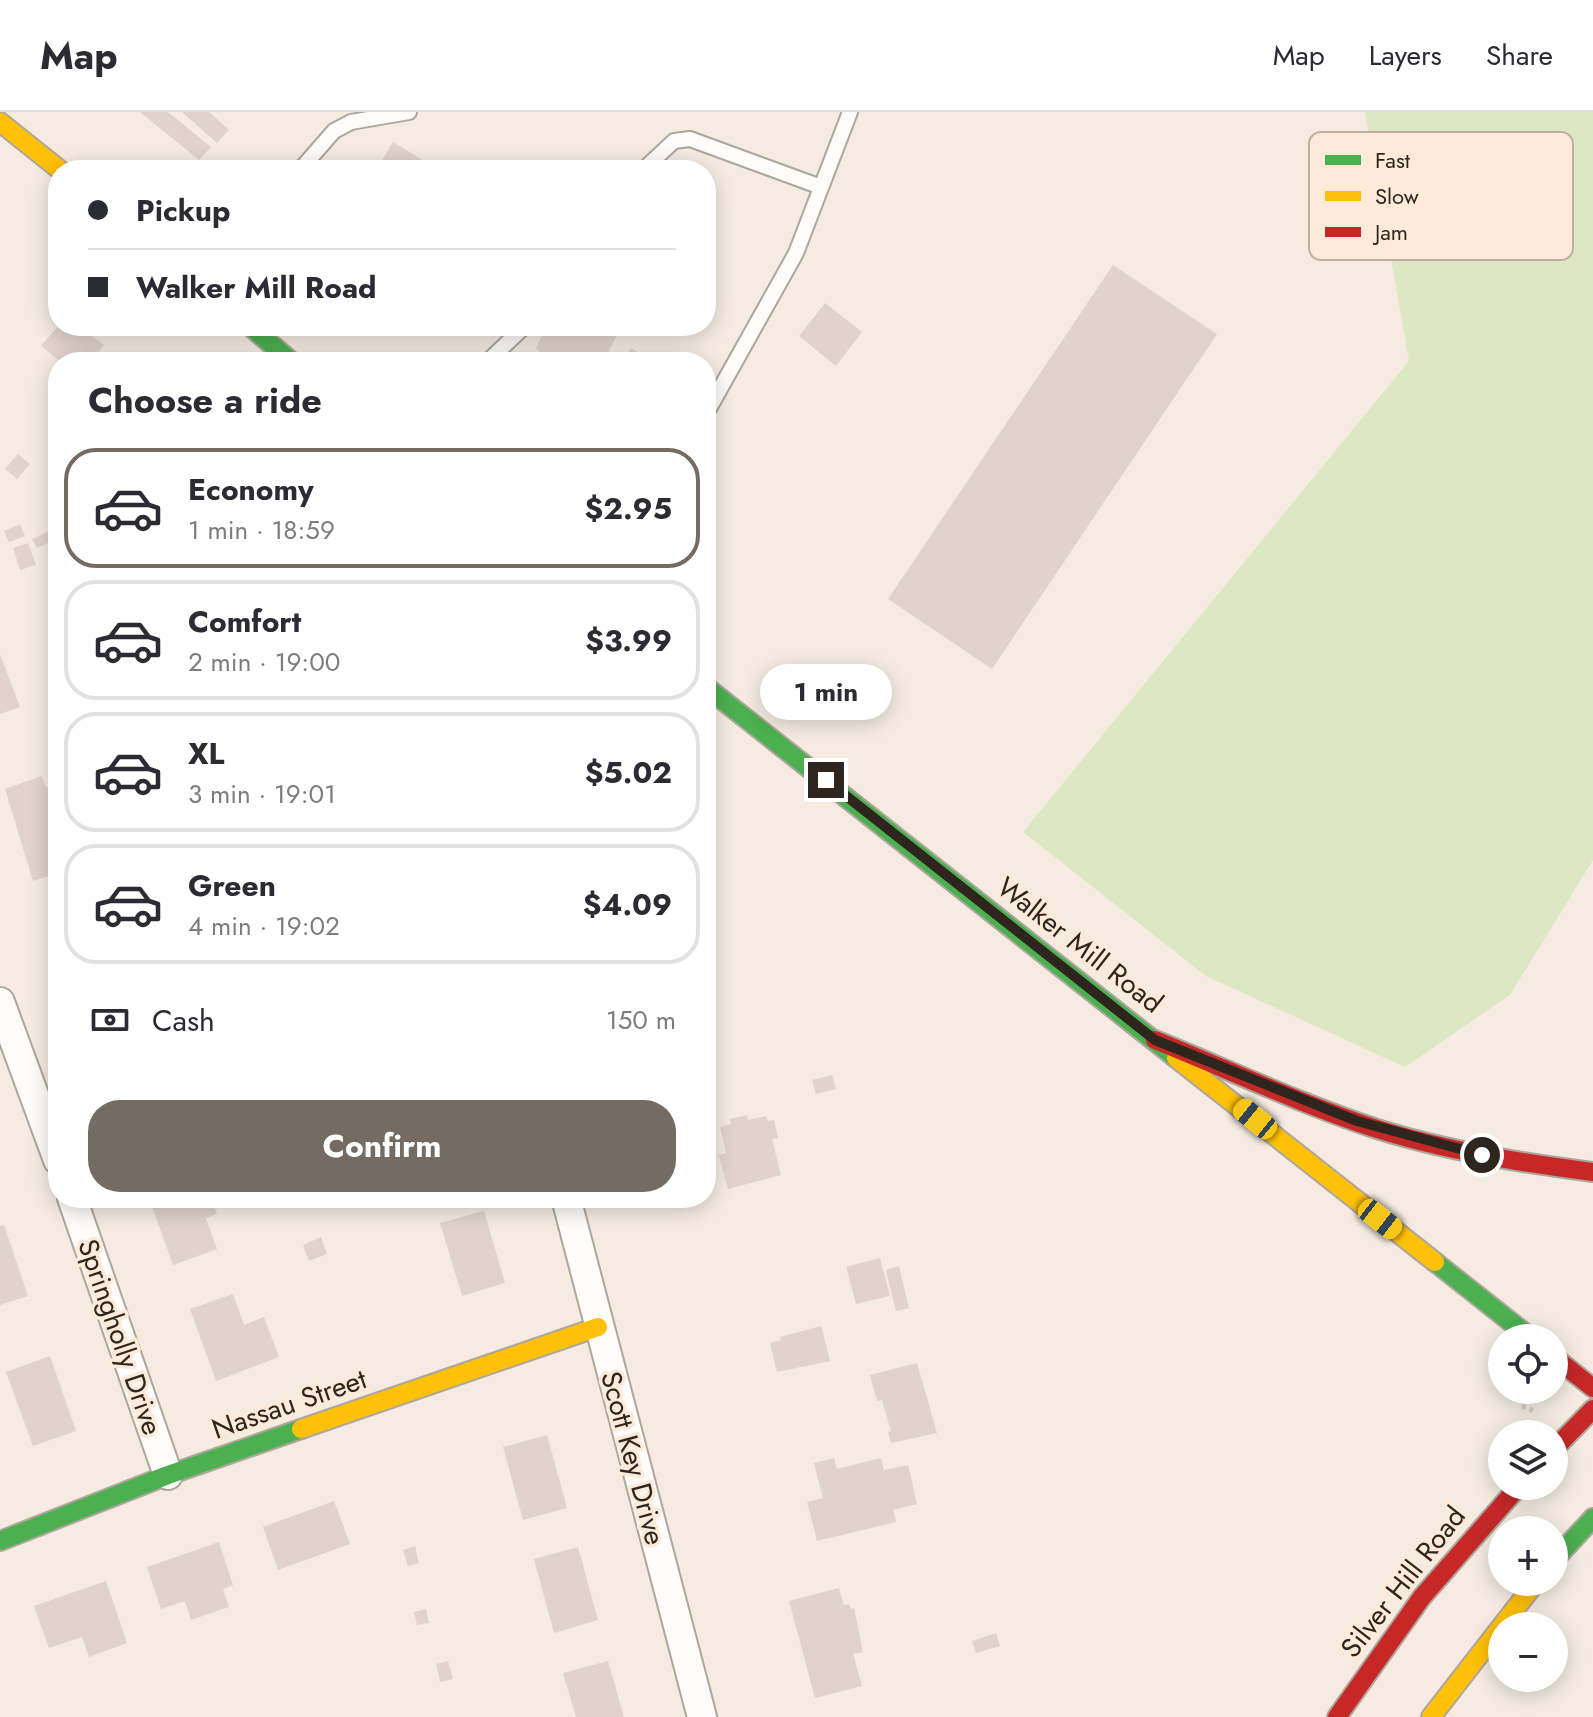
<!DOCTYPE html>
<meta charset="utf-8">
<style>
body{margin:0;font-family:Jost,sans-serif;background:#f2f2f3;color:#2b2b33;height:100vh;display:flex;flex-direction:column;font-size:30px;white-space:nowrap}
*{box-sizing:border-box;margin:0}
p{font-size:26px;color:#7c7c81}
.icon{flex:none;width:44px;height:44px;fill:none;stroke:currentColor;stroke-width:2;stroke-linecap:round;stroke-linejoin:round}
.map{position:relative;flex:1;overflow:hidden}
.panel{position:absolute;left:48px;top:240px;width:668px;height:856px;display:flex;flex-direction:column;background:#fff;border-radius:32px;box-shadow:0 4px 20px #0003}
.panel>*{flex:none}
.guide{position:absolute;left:48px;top:48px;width:668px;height:176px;border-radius:32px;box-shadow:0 4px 20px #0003;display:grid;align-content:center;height:176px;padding:0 40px;background:#fff}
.tools{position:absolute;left:1488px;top:1212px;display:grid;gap:16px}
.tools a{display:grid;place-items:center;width:80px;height:80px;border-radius:50%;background:#fff;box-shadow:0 4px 20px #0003;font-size:40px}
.end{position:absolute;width:36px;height:36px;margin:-18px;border:10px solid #2e261e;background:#fff;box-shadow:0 0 0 4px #fff}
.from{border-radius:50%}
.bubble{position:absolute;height:56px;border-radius:28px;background:#fff;box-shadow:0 4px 20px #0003;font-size:26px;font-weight:700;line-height:56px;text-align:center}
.car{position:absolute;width:24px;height:48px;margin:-24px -12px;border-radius:10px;box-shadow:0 0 6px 2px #0007;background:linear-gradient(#f5c518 24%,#345 0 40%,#f5c518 0 76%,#345 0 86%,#f5c518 0)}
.guide b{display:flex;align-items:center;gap:28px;height:76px;font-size:30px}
.guide b+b{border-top:2px solid #e1e1e2}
.guide i{width:20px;height:20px;background:#2b2b33}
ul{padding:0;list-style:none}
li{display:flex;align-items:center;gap:24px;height:120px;margin:0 16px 12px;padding:0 24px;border:4px solid #e1e1e2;border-radius:32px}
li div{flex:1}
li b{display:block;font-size:30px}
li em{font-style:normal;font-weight:700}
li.current{border-color:#746b62}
li>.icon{width:72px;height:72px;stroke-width:1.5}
h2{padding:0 40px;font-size:36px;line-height:96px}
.pay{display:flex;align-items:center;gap:20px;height:88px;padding:0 40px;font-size:30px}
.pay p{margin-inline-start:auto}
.button{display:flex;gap:16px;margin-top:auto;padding:16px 40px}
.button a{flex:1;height:92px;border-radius:32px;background:#746b62;color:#fff;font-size:32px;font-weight:700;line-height:92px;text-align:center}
header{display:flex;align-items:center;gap:48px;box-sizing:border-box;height:112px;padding:0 40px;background:#fff;border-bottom:2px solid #e1e1e2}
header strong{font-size:38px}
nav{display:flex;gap:44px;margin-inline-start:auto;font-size:28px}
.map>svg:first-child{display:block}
</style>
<header>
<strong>Map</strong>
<nav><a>Map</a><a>Layers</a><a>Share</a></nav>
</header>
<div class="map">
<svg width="1593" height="1605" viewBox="0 0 1593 1605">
<rect width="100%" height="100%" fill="#f5ebe1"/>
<!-- green -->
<path fill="#dee7c4" d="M1365,0H1593V748L1510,883L1405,955L1206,864L1023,720L1409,249Z"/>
<!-- building -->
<path fill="#e1d3cb" d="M140,0H168L211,35L199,48Z
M182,0H209L229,18L217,31Z
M393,30L439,58H393L381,50Z
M1113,153L1217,222L992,557L888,487Z
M825,191L862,220L836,254L799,224Z
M58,214H79L104,233L91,250H61L41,234Z
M546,214H621L604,250H549L536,236Z
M631,236L650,247L652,244L662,250H622Z
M18,342L30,352L17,367L5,357Z
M20,412L25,424L9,430L4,419Z
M49,419L54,428L37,436L32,427Z
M28,431L36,453L20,458L13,436Z
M0,542L20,595L0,602Z
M42,664L46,676L58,672V761L33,769L5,677Z
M832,963L836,977L816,982L812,968Z
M747,1003L748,1008L766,1004L768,1009L774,1008L778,1026L772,1027L781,1063L728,1077L719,1043L726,1041L720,1015L731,1012L730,1007Z
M149,1086H198L199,1090L211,1086L217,1102L206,1106L217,1137L173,1153Z
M484,1099L505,1171L462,1184L440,1111Z
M4,1113L28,1184L0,1193V1114Z
M321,1125L327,1142L309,1149L303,1133Z
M880,1146L890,1184L856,1192L846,1155Z
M899,1154L909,1196L896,1199L886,1158Z
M233,1182L244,1213L264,1205L279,1245L216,1269L190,1197Z
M821,1214L830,1249L777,1260L770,1231L781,1228L780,1225Z
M50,1244L76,1319L33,1334L6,1260Z
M917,1251L937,1321L891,1331L888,1320L891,1319L882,1288L877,1289L870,1263Z
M547,1323L567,1396L523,1408L503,1335Z
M834,1346L837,1357L881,1346L884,1358L908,1353L917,1392L893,1398L896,1410L817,1429L807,1390L823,1386L814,1351Z
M334,1389L350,1432L278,1458L263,1415Z
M219,1430L233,1473L223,1477L229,1495L191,1508L185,1489L161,1497L147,1455Z
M415,1434L419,1451L408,1454L403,1438Z
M578,1435L598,1508L554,1521L534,1447Z
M106,1469L127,1531L89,1545L82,1525L49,1536L34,1494Z
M839,1476L844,1493L849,1492L851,1497L854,1496L858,1515L863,1540L853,1542L862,1574L815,1586L789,1489Z
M426,1497L429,1511L417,1513L414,1500Z
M996,1521L1000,1534L976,1541L972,1529Z
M448,1549L453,1567L440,1570L436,1552Z
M608,1549L624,1605H576L563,1561Z"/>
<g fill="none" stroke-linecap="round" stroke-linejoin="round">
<defs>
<path id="lane" d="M300,58L334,19L351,10L409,0
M643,58L674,29L690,27L821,75
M487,250L525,214
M706,302L796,141L850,0"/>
<path id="street" d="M0,890L58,1048
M72,1086L168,1363
M566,1086L702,1605"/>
<path id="fast" d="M250,214L292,250
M706,575L1176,946
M1435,1150L1531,1226
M0,1429L168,1363L301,1317
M1554,1448L1593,1406"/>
<path id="slow" d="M0,10L60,58
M1176,946L1435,1150
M301,1317L598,1215
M1431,1605L1536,1470"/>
<path id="jam" d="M1155,928C1229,958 1301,992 1377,1017C1447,1039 1520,1051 1593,1060
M1554,1245L1593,1276
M1554,1337L1593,1297
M1337,1605L1422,1485L1519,1374"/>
</defs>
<!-- lane casing -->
<use href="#lane" stroke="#aea69d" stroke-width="18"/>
<!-- street casing -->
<use href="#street" stroke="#aea69d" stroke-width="32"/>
<!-- fast casing -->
<use href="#fast" stroke="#aea69d" stroke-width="22"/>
<!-- slow casing -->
<use href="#slow" stroke="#aea69d" stroke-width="22"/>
<!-- jam casing -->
<use href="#jam" stroke="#aea69d" stroke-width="22"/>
<!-- path -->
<path stroke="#d2cecb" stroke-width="5" stroke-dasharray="4 4" stroke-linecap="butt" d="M1522,1294L1537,1300"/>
<!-- lane -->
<use href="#lane" stroke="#fefcfa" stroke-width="14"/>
<!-- street -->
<use href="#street" stroke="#fefcfa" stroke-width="28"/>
<!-- fast -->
<use href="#fast" stroke="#4caf50" stroke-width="18"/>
<!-- slow -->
<use href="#slow" stroke="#ffc107" stroke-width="18"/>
<!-- jam -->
<use href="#jam" stroke="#c62828" stroke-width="18"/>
</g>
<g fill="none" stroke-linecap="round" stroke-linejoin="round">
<!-- route -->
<path stroke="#2e261e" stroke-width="10" d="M826,668L1155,928L1357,1009L1482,1043"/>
</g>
<g text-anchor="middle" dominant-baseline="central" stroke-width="7" stroke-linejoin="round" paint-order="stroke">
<!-- street labels -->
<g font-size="28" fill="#2e261e" stroke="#fdead9">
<text transform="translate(1080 833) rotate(38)">Walker Mill Road</text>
<text transform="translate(120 1225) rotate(71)">Springholly Drive</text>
<text transform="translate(289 1292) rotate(-19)">Nassau Street</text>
<text transform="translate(633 1346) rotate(75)">Scott Key Drive</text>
<text transform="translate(1403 1470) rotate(-52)">Silver Hill Road</text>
</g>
</g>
<!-- legend -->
<rect x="1309" y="20" width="264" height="128" rx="12" fill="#fdead9" stroke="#bfafa1" stroke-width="2"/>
<rect x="1325" y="43" width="36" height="10" fill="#4caf50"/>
<rect x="1325" y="79" width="36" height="10" fill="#ffc107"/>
<rect x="1325" y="115" width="36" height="10" fill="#c62828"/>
<g font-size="22" fill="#2e261e">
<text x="1375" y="56">Fast</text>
<text x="1375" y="92">Slow</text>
<text x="1375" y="128">Jam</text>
</g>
</svg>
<div class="tools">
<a><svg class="icon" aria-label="locate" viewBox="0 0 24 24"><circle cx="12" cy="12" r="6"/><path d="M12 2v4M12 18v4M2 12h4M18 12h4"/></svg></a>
<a><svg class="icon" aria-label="layers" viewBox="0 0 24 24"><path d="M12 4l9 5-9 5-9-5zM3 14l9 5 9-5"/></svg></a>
<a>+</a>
<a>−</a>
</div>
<i class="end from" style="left:1482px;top:1043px"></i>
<i class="end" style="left:826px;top:668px"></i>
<div class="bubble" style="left:760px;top:552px;width:132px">1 min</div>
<i class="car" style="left:1255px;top:1007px;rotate:309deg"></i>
<i class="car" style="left:1380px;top:1107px;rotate:128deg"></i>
<div class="guide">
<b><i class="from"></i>Pickup</b>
<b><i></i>Walker Mill Road</b>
</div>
<section class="panel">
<h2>Choose a ride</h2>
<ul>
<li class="current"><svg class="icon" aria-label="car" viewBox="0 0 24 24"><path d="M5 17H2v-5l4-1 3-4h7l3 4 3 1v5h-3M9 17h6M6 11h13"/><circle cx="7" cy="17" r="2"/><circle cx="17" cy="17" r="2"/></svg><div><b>Economy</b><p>1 min · 18:59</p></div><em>$2.95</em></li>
<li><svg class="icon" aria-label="car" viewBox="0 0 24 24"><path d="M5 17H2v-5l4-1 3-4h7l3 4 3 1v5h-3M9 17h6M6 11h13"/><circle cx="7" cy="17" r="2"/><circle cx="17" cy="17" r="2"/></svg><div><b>Comfort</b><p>2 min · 19:00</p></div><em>$3.99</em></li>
<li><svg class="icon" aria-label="car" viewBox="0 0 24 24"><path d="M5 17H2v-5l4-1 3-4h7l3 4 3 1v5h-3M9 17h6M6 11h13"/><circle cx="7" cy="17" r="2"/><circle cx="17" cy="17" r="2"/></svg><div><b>XL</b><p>3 min · 19:01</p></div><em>$5.02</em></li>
<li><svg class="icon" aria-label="car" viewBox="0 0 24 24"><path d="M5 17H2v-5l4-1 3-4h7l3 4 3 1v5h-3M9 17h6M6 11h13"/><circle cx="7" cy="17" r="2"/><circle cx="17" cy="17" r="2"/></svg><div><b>Green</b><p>4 min · 19:02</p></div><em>$4.09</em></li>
</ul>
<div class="pay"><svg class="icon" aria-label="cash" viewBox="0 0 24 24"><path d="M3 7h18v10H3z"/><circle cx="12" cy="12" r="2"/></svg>Cash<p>150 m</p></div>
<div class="button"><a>Confirm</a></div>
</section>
</div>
